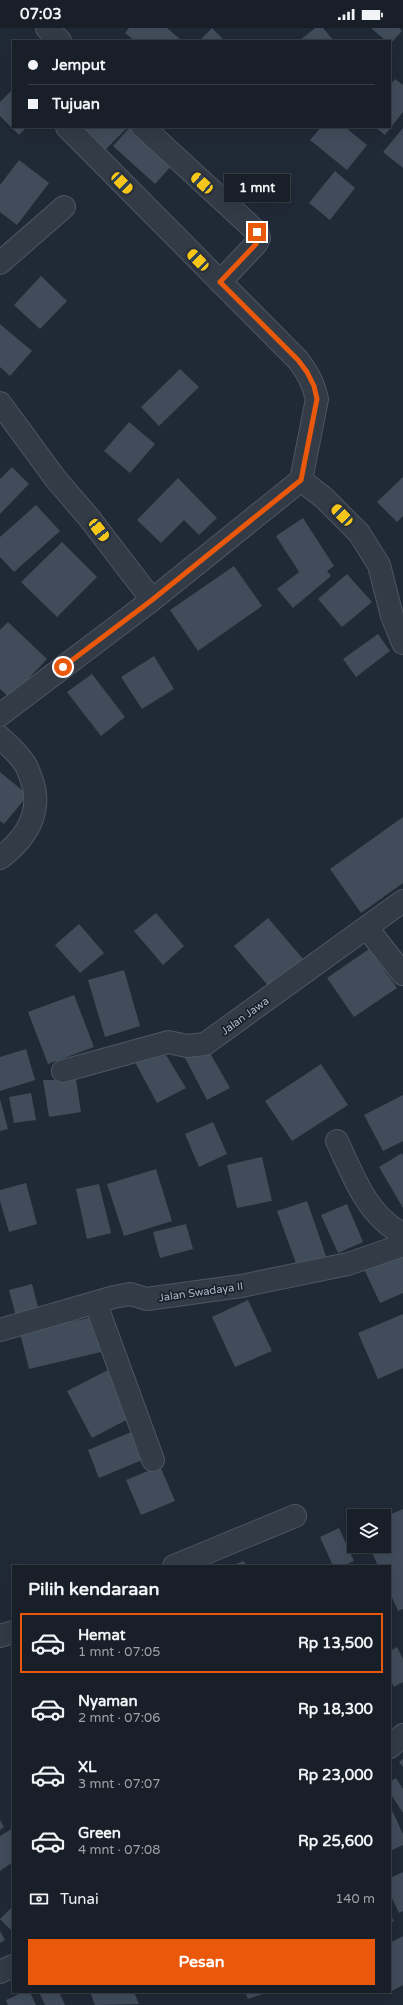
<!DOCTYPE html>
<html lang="id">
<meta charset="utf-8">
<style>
body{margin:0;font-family:"Varela Round",sans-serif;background:#212730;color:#f1f3f6;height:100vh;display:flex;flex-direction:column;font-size:15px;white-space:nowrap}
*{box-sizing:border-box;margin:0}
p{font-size:13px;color:#9fa2a8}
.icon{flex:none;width:22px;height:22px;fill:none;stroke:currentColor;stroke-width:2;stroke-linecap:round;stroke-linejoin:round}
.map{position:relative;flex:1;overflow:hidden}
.sheet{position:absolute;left:12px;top:1537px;width:379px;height:428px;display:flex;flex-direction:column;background:#181f28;border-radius:0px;box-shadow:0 4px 16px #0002,0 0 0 1px #363d45}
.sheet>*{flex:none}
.banner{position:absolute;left:12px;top:12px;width:379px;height:88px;border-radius:0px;box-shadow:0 4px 16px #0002,0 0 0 1px #363d45;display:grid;align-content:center;height:88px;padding:0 16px;background:#181f28}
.tools{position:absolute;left:347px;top:1481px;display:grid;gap:8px}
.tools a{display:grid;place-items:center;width:44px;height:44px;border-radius:0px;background:#181f28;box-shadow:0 4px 16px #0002,0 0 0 1px #363d45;font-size:20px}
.end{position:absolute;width:18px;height:18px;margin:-9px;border:5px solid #ea580c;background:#fff;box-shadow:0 0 0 2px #fff}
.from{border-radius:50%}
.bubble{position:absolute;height:28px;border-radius:0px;background:#181f28;box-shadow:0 4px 16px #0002,0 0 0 1px #363d45;font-size:13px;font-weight:700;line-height:28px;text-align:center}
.car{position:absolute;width:12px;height:24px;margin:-12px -6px;border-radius:5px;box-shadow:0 0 3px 1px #0007;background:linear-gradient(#f5c518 24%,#345 0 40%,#f5c518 0 76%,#345 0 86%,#f5c518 0)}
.banner b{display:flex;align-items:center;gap:14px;height:38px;font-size:15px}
.banner b+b{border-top:1px solid #363d45}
.banner i{width:10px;height:10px;background:#f1f3f6}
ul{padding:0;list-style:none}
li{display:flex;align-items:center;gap:12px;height:60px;margin:0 8px 6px;padding:0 8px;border:2px solid transparent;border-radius:0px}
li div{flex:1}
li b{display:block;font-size:15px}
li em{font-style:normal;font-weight:700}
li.selected{border-color:#ea580c}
li>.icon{width:36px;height:36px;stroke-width:1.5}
h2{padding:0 16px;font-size:18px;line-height:48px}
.pay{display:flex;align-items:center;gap:10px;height:44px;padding:0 16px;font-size:15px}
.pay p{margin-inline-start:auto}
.action{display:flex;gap:8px;margin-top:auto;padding:8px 16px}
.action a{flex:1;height:46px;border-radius:0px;background:#ea580c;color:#fff;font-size:16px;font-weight:700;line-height:46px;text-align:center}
.status{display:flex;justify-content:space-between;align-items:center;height:28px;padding:0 20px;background:#181f28;direction:ltr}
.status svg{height:11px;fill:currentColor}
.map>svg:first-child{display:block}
</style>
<div class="status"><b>07:03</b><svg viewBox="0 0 49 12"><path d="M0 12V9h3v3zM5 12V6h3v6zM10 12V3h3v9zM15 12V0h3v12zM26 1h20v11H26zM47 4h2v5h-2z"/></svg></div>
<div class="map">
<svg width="403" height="1977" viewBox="0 0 403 1977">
<rect width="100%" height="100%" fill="#202936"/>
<!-- building -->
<path fill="#414c5b" d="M129,0H167L180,11L179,13H135L125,5Z
M212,0L225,13H199Z
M315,0H323L334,13H299Z
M371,0H399L402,3L390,16V13H386Z
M395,51L403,57V84L385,107L375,99H390V57Z
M13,61V99H27L19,107L0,88V74Z
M79,99H128L104,123Z
M130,99H134L174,135L155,156L113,118Z
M321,99H345L367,117L347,142L310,112Z
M403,100V140L383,124Z
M19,132L49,155L17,197L0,184V157Z
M335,143L355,160L330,192L309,175Z
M41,248L67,273L40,301L14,277Z
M0,296L32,323L10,348L0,339Z
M180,341L199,359L159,398L141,379Z
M129,394L155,416L130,445L104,423Z
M12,439L29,456L0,486V451Z
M403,449V488L397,494L377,474Z
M178,450L217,490L199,507L184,492L161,515L137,492Z
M36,477L60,503L14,544L0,529V509Z
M303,490L334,538L327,543L331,548L293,580L277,561L299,544L276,508Z
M62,514L97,549L57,589L21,554Z
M234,538L262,578L198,623L170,582Z
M347,546L372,574L342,599L318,571Z
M8,594L47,631L10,670L0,661V602Z
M378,606L390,623L356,649L343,631Z
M154,628L174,661L142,681L121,649Z
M92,646L125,689L101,708L67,664Z
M0,744L28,767L4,796L0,793Z
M403,789V855L361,885L330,841Z
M156,885L184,918L163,937L134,903Z
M268,890L304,932L270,960L234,918Z
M79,896L104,925L80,945L55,917Z
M369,921L397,960L354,989L327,950Z
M124,942L140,998L105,1009L88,952Z
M74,967L94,1019L48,1036L28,984Z
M26,1021L35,1052L0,1063V1029Z
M210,1025L230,1060L207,1072L185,1030Z
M166,1027L186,1060L157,1075L135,1034Z
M321,1036L348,1077L292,1113L265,1073Z
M43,1052H76L81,1084L49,1089Z
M31,1065L36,1092L14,1095L9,1069Z
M403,1067V1113L383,1123L364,1087Z
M0,1071L8,1101L0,1103Z
M213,1094L227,1126L199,1139L185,1106Z
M402,1125L403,1128V1180L379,1139Z
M262,1129L272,1173L237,1180L227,1137Z
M156,1141L172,1193L124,1208L107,1156Z
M26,1155L37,1196L9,1204L0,1173V1162Z
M99,1156L111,1205L87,1211L76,1161Z
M307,1173L326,1228L297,1238L277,1183Z
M347,1176L363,1214L338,1225L321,1187Z
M186,1196L193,1221L160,1230L153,1204Z
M403,1224V1265L380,1275L364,1241Z
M32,1256L40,1286L17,1292L9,1262Z
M248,1272L272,1323L235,1339L212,1289Z
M403,1286V1340L378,1351L358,1305Z
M93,1289L101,1324L29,1341L20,1305Z
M108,1342L132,1389L92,1410L67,1363Z
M136,1402L147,1430L99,1450L88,1422Z
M160,1438L175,1473L141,1487L126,1452Z
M403,1481V1581L398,1583L390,1565V1538H378L369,1518H384V1489Z
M339,1500L354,1533L343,1538H333L320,1509Z
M244,1533L246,1538H230Z
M397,1619L403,1631V1654L394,1659L390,1651V1623Z
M403,1731V1739L399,1734Z
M396,1750L403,1761V1785L390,1765V1754Z
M393,1784L403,1806V1817L390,1823V1786Z
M0,1792L4,1799L0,1802Z
M13,1800V1834L0,1843V1808Z
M403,1844V1883L399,1885L390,1866V1850Z
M13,1878V1904L0,1891Z
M390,1886L394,1893L390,1895Z
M0,1903L5,1912L0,1915Z
M403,1908V1957L390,1964V1915Z
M24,1964H30L36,1977H8L6,1972Z
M39,1964H59L65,1977H45Z
M90,1964H134L139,1976L95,1977Z
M245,1964H269L248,1971Z"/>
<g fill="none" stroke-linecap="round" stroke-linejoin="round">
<defs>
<path id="minor" d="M47,0L60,13
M143,99L257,204L259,210L256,216L220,254
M0,235L64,179
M0,375L55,450L90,491L152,572L301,452L317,371C313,355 308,345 298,332L67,99
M301,452L324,470L359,505L379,537L392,588L403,615
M0,687L152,572
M0,709C8,717 19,726 25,736C28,740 29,746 31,750C44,783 26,811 0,830
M367,900L403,946
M63,1043L168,1014L187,1018L205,1016L403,873
M337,1113C353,1147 367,1188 403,1206
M96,1276L153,1432
M0,1302L114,1269L130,1266L147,1271L241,1258L348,1236L403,1217
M174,1538L295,1488
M0,1608L13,1604
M390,1719L403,1707
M0,1944L13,1938"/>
</defs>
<!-- minor casing -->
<use href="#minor" stroke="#4e5662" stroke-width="24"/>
<!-- minor -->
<use href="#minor" stroke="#333b47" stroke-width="22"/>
</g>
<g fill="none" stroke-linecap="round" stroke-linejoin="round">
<!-- route -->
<path stroke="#ea580c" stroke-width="5" d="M63,639L152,572L301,452L317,371L314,358L307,344L298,332L220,254L256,216L259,210L257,204"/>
</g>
<g text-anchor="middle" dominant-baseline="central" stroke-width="3.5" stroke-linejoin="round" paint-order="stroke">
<!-- street labels -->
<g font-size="11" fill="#adb6c4" stroke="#19202b">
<text transform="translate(245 988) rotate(-36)">Jalan Jawa</text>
<text transform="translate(201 1264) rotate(-8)">Jalan Swadaya II</text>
</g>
</g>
</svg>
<div class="tools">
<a><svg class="icon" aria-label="layers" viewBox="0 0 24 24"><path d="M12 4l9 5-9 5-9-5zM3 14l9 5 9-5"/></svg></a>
</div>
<i class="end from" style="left:63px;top:639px"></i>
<i class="end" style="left:257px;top:204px"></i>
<div class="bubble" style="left:224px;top:146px;width:66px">1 mnt</div>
<i class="car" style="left:122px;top:155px;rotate:135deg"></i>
<i class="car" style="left:202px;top:155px;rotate:312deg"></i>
<i class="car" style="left:198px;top:232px;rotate:315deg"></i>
<i class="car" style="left:342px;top:487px;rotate:316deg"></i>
<i class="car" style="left:99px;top:502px;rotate:142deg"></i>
<div class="banner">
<b><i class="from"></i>Jemput</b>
<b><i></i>Tujuan</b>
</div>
<section class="sheet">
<h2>Pilih kendaraan</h2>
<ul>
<li class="selected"><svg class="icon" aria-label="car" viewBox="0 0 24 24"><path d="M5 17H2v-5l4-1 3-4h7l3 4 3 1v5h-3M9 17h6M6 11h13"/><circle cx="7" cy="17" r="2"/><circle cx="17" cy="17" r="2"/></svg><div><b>Hemat</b><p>1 mnt · 07:05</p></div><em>Rp 13,500</em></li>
<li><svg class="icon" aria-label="car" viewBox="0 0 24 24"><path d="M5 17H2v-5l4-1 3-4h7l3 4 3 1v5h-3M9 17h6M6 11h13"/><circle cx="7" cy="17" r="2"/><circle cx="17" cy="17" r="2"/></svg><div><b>Nyaman</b><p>2 mnt · 07:06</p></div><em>Rp 18,300</em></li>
<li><svg class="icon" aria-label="car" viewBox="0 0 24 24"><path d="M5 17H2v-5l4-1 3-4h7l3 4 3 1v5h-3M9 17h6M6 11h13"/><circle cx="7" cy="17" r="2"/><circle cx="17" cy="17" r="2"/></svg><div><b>XL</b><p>3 mnt · 07:07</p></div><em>Rp 23,000</em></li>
<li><svg class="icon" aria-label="car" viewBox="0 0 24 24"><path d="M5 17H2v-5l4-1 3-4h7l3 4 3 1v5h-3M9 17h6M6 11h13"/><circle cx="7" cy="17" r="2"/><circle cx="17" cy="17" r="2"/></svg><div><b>Green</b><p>4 mnt · 07:08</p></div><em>Rp 25,600</em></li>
</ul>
<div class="pay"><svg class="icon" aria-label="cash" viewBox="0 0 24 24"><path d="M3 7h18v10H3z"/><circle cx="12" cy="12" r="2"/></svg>Tunai<p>140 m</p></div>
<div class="action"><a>Pesan</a></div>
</section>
</div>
